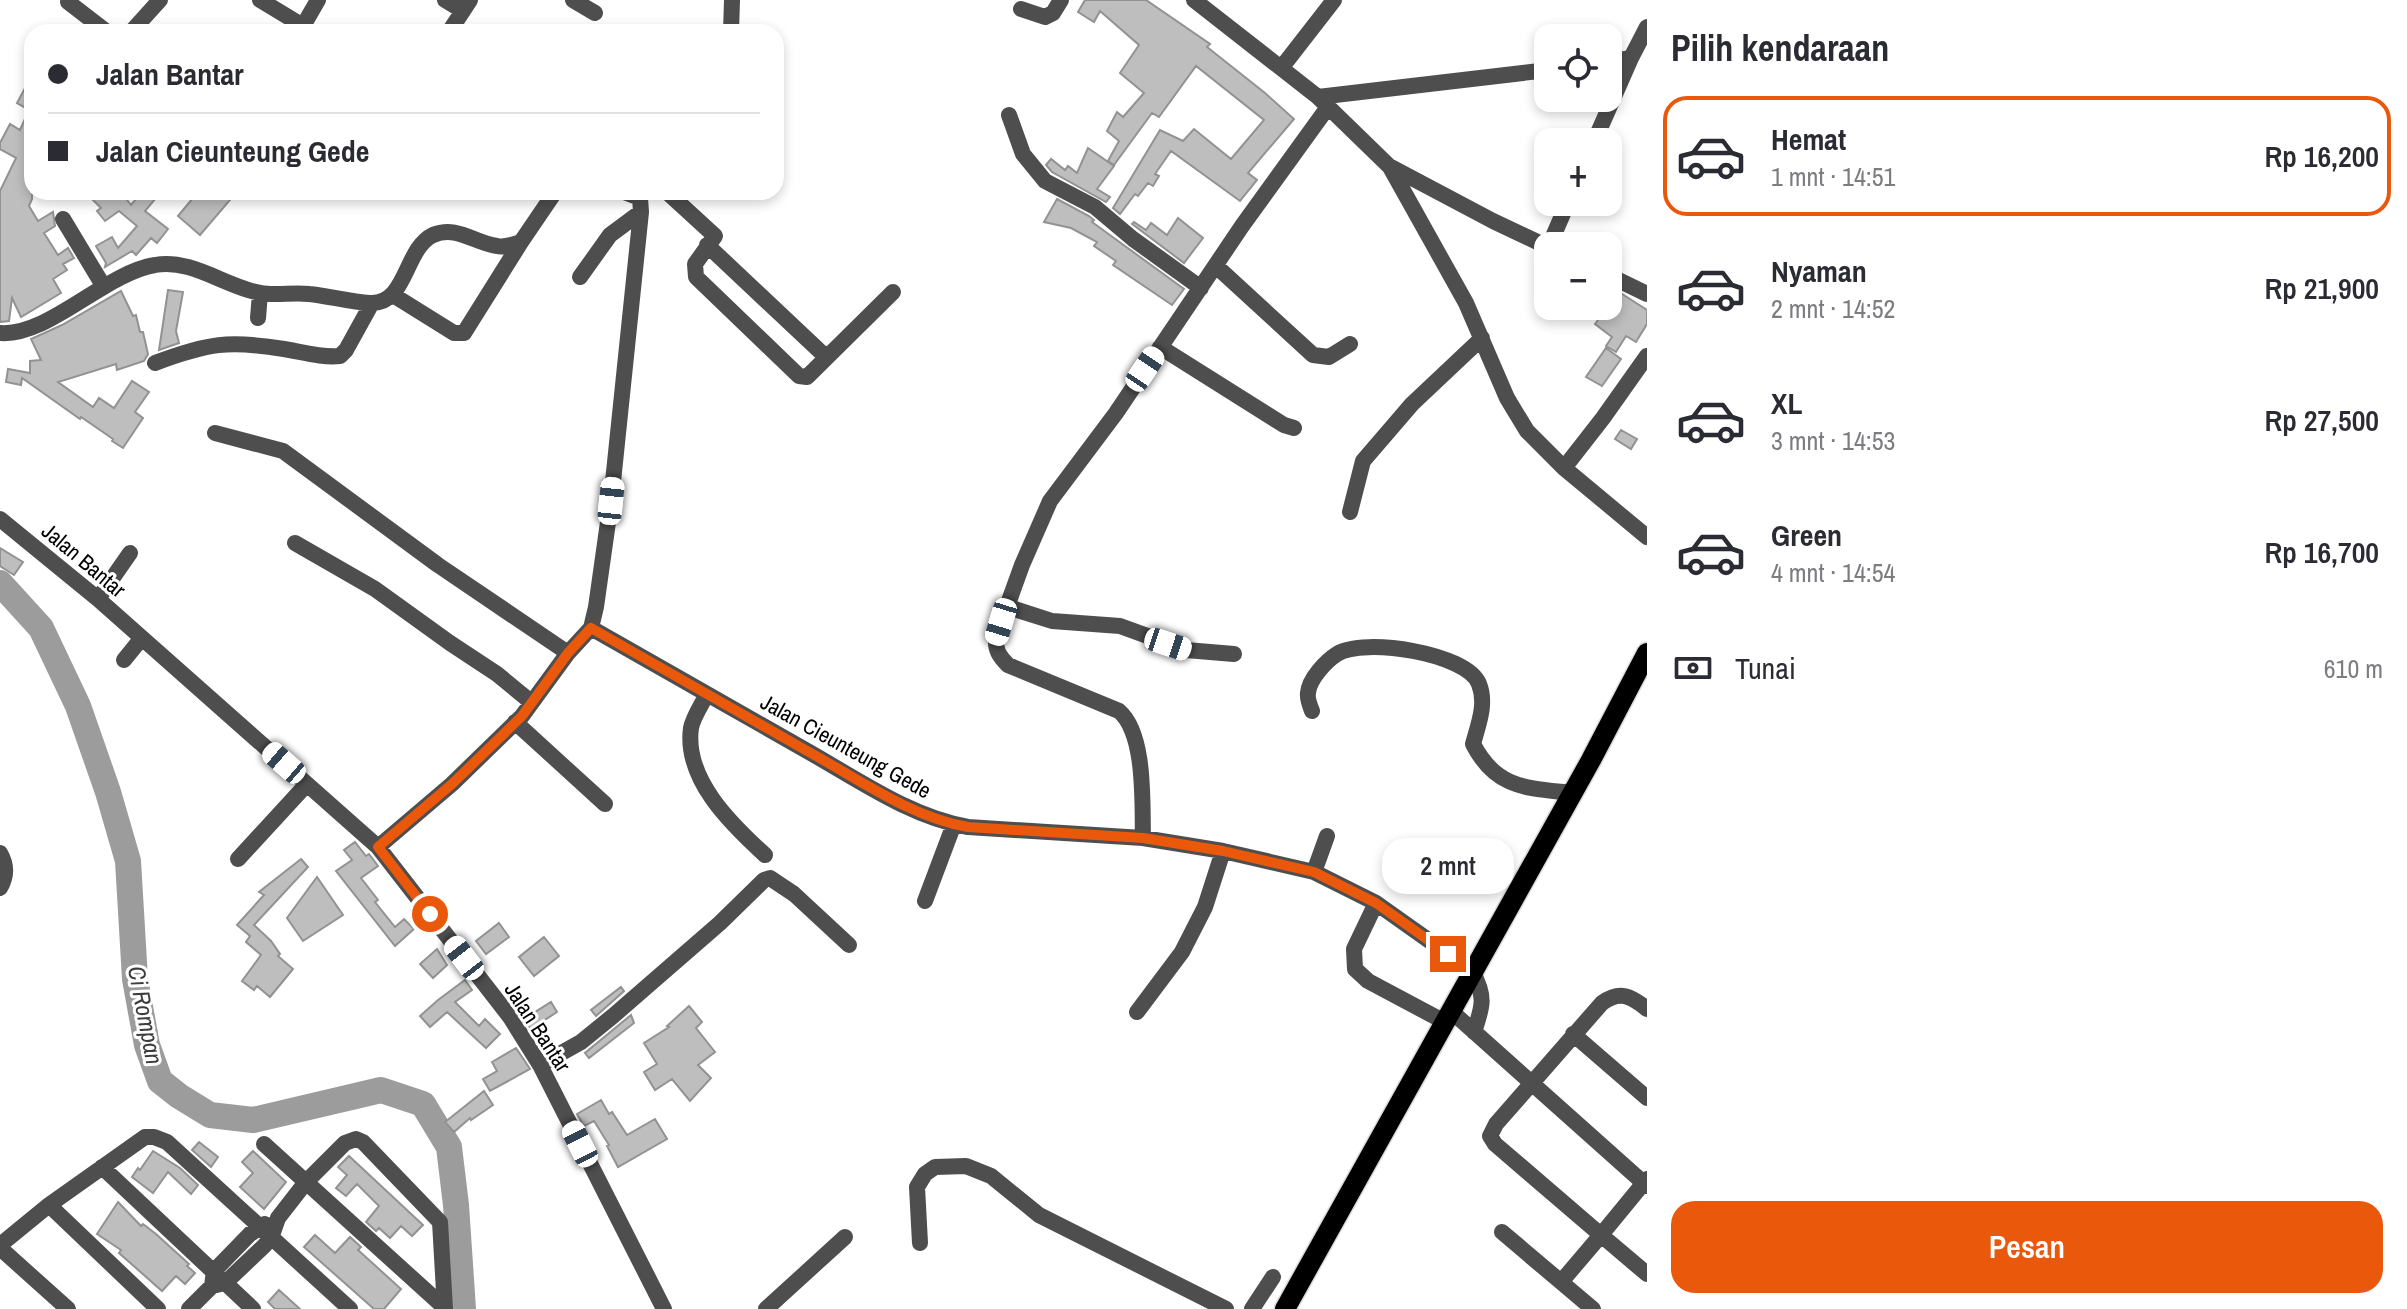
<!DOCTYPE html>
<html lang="id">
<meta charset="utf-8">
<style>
body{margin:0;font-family:"Archivo Narrow",sans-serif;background:#f7f7f7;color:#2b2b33;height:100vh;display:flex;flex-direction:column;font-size:30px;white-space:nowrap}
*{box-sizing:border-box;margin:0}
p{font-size:26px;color:#7c7c81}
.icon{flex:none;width:44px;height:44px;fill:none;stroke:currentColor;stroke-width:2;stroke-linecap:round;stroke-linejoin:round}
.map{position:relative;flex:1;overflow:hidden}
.panel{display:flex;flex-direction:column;background:#fff;width:760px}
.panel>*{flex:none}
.guide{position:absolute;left:24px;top:24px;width:760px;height:176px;border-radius:24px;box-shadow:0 4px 12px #0003;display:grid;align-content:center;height:176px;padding:0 24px;background:#fff}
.controls{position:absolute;left:1534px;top:24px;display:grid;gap:16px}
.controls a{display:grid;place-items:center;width:88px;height:88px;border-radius:16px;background:#fff;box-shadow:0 4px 12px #0003;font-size:40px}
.end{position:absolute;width:36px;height:36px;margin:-18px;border:10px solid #ea580c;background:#fff;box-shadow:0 0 0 4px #fff}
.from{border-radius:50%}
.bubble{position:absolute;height:56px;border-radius:24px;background:#fff;box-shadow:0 4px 12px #0003;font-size:26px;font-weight:600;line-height:56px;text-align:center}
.car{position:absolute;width:24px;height:48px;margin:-24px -12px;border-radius:10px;box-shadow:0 0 6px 2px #0007;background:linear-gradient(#fff 24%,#345 0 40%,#fff 0 76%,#345 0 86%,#fff 0)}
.guide b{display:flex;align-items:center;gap:28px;height:76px;font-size:30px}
.guide b+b{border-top:2px solid #e1e1e2}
.guide i{width:20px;height:20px;background:#2b2b33}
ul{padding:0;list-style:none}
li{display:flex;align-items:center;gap:24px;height:120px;margin:0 16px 12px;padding:0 8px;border:4px solid transparent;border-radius:24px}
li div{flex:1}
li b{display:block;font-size:30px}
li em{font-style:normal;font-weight:600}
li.active{border-color:#ea580c}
li>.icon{width:72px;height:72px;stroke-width:1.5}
h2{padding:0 24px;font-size:36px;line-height:96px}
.pay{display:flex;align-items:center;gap:20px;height:88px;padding:0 24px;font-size:30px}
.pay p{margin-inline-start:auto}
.action{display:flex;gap:16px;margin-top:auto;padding:16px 24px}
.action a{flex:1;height:92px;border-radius:24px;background:#ea580c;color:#fff;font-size:32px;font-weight:600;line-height:92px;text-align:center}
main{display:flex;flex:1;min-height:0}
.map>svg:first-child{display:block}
</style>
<main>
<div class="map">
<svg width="1647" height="1309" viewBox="0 0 1647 1309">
<rect width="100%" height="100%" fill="#fff"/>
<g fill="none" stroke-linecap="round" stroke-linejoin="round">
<!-- river -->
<path stroke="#9c9c9c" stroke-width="26" d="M0,583L41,628L78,706L108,792L128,861L135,979L147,1045L160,1081L179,1096L210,1115L253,1120L381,1090L423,1104L449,1147L456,1205L463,1309"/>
</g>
<!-- building -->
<path fill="#bebebe" stroke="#929292" stroke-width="2" d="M1085,0H1146L1210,44L1207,47L1265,93L1294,119L1248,173L1257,180L1240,201L1171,151L1155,174L1159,176L1153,186L1148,183L1138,196L1135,194L1120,214L1113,208L1160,130L1183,141L1194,129L1231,159L1264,120L1196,66L1159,117L1152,113L1114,165L1108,161L1119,141L1107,131L1117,112L1123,117L1144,93L1120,73L1139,45L1100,11L1094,22L1078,12Z
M32,75V199L29,206L38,221L53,212L55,226L44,233L58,255L68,248L74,258L63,264L67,270L53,279L61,293L21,317L12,298L9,321L0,322V191L16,158L0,149V143L10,124L20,130L29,110L17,103Z
M1088,148L1114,166L1097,189L1110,197L1106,202L1052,172L1046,165L1051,159L1065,170L1068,166L1077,173Z
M85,192H121L131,205L142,192H161L145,211L168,229L157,243L151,238L136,255L132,251L105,267L106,263L96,246L112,237L118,248L137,226L119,211L105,221L97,211L101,208Z
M198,192H220L230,200L200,235L178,216Z
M1057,199L1089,216L1094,220L1092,222L1184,289L1172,305L1113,265L1116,261L1094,246L1097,242L1071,228L1044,222Z
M1178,218L1203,238L1184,263L1132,224L1134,222L1146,230L1151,223L1167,235Z
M168,290L183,292L176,331L179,343L159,350Z
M121,291L133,316L136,315L140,332H143L148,354L144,361L117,370L116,364L58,382L93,407L99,398L114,408L132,381L149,392L135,412L143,418L123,448L112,441L113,439L81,417L80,419L22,378L21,385L6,382L8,369L30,373V361L41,360L31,339L62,325Z
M1619,292L1647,310V324L1636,342L1626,336L1616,352L1606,346L1612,337L1595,324Z
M1606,348L1621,359L1602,386L1586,377Z
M1621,430L1637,439L1631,449L1615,439Z
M0,548L23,562L14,575L0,566Z
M355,842L366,856L369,854L378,866L361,878L378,900L375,902L395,927L404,919L414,929L395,946L336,871L352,860L344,850Z
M301,859L308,867L254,925L271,941L280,954L278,956L293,969L270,997L257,986L254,990L242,981L261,955L246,942L250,936L237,925L264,895L259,892Z
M317,877L343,915L303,941L287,918Z
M499,923L509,937L486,954L476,941Z
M544,937L559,956L534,976L519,957Z
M437,949L447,965L433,978L420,964Z
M465,980L472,990L455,1002L479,1026L485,1019L500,1034L486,1048L447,1012L430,1027L420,1016L438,1000Z
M621,987L624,991L596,1016L591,1010Z
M551,1002L557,1012L531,1029L524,1019Z
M689,1006L702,1022L696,1028L715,1052L698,1065L711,1078L690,1101L672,1079L655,1090L644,1072L657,1064L644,1043L669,1027L667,1026Z
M631,1015L634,1023L589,1058L585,1053Z
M516,1048L530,1069L490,1091L483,1079L497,1071L492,1062Z
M484,1091L493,1105L471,1120L470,1118L454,1132L445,1122Z
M601,1100L609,1114L612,1112L627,1135L655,1119L667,1139L618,1167L607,1146L609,1145L594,1121L584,1126L577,1114Z
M199,1142L218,1157L211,1167L192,1150Z
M153,1151L180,1168L198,1185L191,1194L168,1172L153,1193L132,1177L138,1168L140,1170Z
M253,1151L286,1182L264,1209L240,1187L253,1173L242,1162Z
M349,1156L423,1225L412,1236L401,1226L390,1238L379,1228L376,1231L366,1222L379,1206L357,1184L346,1196L336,1188L347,1175L338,1167Z
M118,1202L141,1226L143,1224L156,1234L189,1264L187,1266L195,1273L185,1284L176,1276L162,1291L119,1253L121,1250L97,1234Z
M315,1235L335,1253L350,1237L361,1247L358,1250L401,1289L384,1309H374L304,1247Z
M279,1290L300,1309H275L268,1302Z"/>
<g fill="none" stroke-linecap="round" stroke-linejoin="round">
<defs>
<path id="major" d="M1285,1309L1591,760L1647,653"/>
</defs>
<!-- major casing -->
<use href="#major" stroke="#dbdbdb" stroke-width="23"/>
<!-- minor -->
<path stroke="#4e4e4e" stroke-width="16" d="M260,0L313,32
M445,0L463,11
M573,0L595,13
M1194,0L1318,97L1390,167L1466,303L1507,398L1527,431L1564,468L1647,537
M68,2L107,32
M1021,9L1045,17L1053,13L1061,0
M303,26L318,0
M131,32L160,0
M449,32L470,0
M731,32L732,0
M1608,62L1631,58L1647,27
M1282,67L1334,0
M1318,97L1548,70
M1009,115L1023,154L1045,181L1095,207L1133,239L1201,288
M1594,142L1631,58
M1391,167L1493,221L1548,247
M624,192L640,198
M667,192L715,236L695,264L696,277L799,376L807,377L893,292
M63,219L104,287
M707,245L826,357
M1549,246L1568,202
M1216,266L1313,355L1329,357L1350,344
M1608,275L1647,294
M580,277L610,235L641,212
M393,295L454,333H464L521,242
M258,318L260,293
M0,333C48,337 105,273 155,265C191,258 226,287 260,293C276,296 293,292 309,294C329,296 350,302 370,303C407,305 404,249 433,235C457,225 474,243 497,246C505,248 514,244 521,242L555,192
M1160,347L1284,425L1294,428
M155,363C208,343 229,340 284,349C302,352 323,358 340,356L346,350L372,303
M215,433L283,451L438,565L568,653
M1564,468L1603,418L1647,356
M1350,512L1363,461L1412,404L1482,338
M0,519L98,599L378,847L510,1017L540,1065L664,1309
M295,543L375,589L450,643L497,674L531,702
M98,599L130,553
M1005,606L1052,621L1120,626L1186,650L1234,654
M591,628C664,669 736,711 809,752C860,781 911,817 968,827L1143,838L1223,851L1314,872L1376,903L1472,971C1486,996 1483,1006 1474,1032
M124,660L141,639
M707,694C702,704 693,717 691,728C684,779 731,824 765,855
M1312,711C1310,706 1307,698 1308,693C1309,679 1326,661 1337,654C1363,637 1467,653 1479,684C1487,704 1478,725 1473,744C1496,789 1527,788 1572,793
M515,722L605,804
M1143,838C1142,804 1146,734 1119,711L1008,665C999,656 995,650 996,637L1022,565L1050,501L1116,413L1242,226L1328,107
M378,847L452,784L522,716L568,653L591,628L596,607L611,501L641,212L640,198L643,192
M0,853C7,865 7,876 0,888
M238,859L307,784
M1314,872L1327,836
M925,901L954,824
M1376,903L1354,949L1355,969L1368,981L1445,1022
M1451,1011L1647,1186
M1137,1012L1182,952L1205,907L1223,851
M1573,1034L1647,1098
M540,1065L581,1042L613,1016L720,923L764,880L770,878L794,894L849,945
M264,1144L445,1308
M102,1167L253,1309
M1647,1179L1601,1235L1647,1274
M49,1205L158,1309
M1502,1232L1561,1282
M920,1243L917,1187L925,1174L935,1167L966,1166L991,1176L1039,1215L1226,1309
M0,1245L49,1205L145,1137H154L167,1142L350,1309
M0,1248L68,1309
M212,1286L225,1283L264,1246L271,1238L278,1218L306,1182L345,1143L356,1139L363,1142L440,1222L445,1309
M189,1309L212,1286L214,1271L250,1234L265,1224
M766,1309L845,1237
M1252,1309L1273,1277
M1593,1309L1561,1282L1601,1235L1495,1144L1490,1136L1496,1124L1602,1003C1620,990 1631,996 1647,1009"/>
<!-- major -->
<use href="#major" stroke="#000" stroke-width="20"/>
</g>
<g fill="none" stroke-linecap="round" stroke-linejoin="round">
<!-- route -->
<path stroke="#ea580c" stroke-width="10" d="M430,914L378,847L452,784L522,716L568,653L591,628C664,669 736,711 809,752C860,780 911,817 968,827L1143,838L1223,851L1314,872L1376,903L1448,954"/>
</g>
<g text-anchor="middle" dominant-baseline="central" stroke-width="6" stroke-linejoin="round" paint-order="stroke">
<!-- street labels -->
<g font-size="22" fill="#000" stroke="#fff">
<text transform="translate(84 560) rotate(40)">Jalan Bantar</text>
<text transform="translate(846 746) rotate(29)">Jalan Cieunteung Gede</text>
<text transform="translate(538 1027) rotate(57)">Jalan Bantar</text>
</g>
<!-- water labels -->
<g font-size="24" font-style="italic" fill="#3d3d3d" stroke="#fff">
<text transform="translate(146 1015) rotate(79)">Ci Rompan</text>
</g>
</g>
</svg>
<div class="controls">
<a><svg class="icon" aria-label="locate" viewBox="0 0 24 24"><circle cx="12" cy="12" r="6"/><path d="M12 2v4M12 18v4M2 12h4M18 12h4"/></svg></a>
<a>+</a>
<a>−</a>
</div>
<i class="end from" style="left:430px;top:914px"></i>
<i class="end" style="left:1448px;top:954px"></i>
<div class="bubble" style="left:1382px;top:838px;width:132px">2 mnt</div>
<i class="car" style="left:1145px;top:369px;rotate:34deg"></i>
<i class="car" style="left:611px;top:501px;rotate:6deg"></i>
<i class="car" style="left:1001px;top:622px;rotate:197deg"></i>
<i class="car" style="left:1168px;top:644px;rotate:108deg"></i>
<i class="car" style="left:284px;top:763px;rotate:311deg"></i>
<i class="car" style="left:464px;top:958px;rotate:322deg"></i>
<i class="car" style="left:580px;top:1144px;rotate:333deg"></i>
<div class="guide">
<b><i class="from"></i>Jalan Bantar</b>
<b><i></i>Jalan Cieunteung Gede</b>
</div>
</div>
<section class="panel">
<h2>Pilih kendaraan</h2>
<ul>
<li class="active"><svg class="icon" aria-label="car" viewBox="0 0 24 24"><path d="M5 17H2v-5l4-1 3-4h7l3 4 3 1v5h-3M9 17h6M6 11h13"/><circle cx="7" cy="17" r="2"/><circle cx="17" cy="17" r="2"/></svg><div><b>Hemat</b><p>1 mnt · 14:51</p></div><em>Rp 16,200</em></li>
<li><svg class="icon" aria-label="car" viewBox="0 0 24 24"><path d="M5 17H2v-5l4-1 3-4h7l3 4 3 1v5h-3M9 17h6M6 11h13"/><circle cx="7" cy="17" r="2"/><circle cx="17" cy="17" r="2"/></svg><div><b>Nyaman</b><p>2 mnt · 14:52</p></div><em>Rp 21,900</em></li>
<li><svg class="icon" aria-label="car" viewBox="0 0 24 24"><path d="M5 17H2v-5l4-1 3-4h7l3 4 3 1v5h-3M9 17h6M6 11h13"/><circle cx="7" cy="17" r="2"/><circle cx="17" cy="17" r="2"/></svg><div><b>XL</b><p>3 mnt · 14:53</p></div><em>Rp 27,500</em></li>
<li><svg class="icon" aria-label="car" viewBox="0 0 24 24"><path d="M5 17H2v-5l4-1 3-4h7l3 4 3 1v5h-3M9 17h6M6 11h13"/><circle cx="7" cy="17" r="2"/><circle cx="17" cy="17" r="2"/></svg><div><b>Green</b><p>4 mnt · 14:54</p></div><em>Rp 16,700</em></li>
</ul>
<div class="pay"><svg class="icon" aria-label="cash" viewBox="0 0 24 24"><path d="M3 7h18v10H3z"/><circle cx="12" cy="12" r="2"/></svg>Tunai<p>610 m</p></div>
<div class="action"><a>Pesan</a></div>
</section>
</main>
